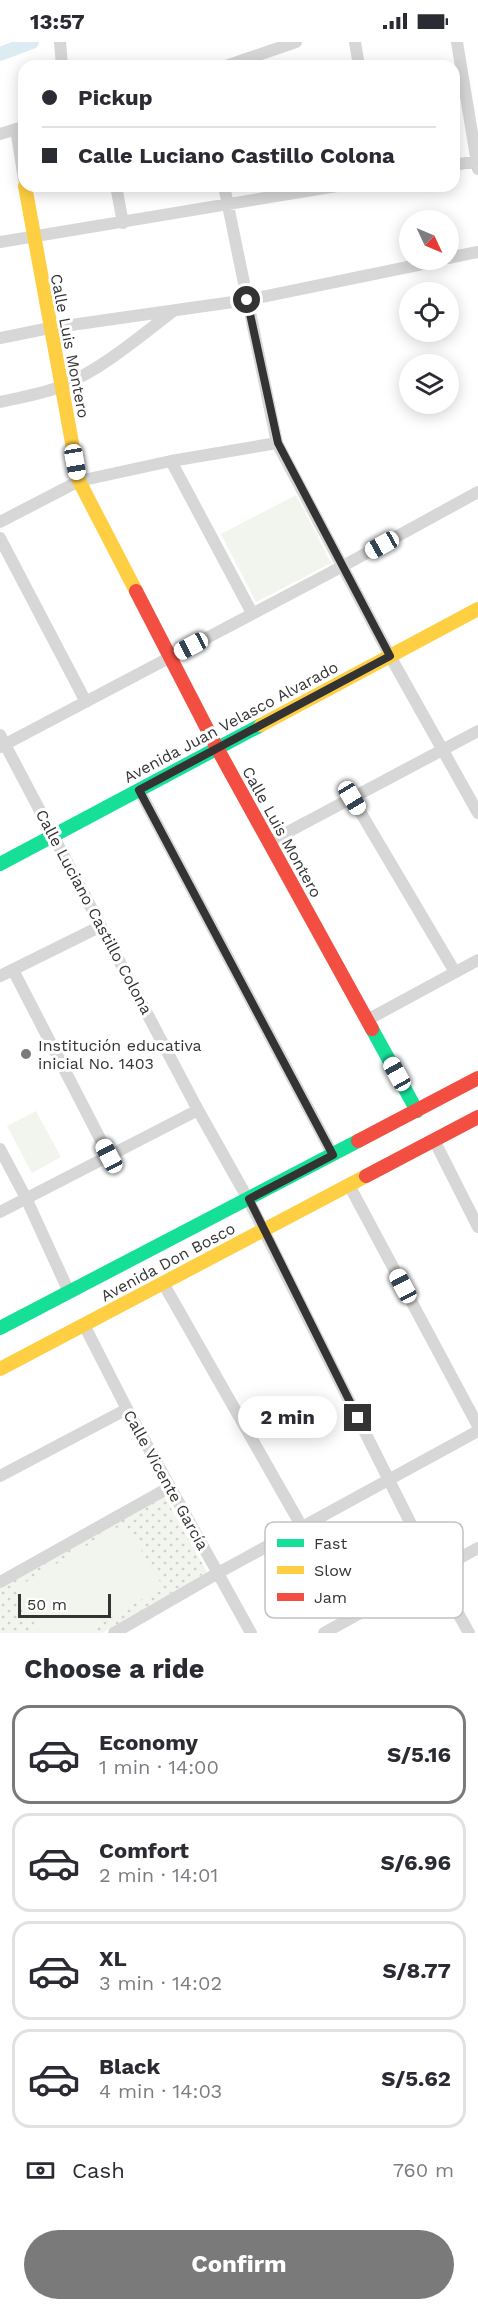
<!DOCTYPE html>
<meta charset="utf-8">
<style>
body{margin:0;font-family:"Work Sans",sans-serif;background:#f2f2f3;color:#2b2b33;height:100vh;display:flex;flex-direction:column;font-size:22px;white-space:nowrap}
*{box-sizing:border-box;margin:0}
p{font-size:20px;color:#7c7c81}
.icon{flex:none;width:33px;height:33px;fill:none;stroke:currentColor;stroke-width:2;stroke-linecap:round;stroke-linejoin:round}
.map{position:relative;height:1591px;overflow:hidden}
.side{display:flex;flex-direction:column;background:#fff;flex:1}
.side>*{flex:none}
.guide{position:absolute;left:18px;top:18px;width:442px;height:132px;border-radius:18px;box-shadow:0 3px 15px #0003;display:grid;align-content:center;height:132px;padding:0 24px;background:#fff}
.needle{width:39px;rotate:134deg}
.tools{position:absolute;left:399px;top:168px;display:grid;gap:12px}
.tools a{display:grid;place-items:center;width:60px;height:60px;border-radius:50%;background:#fff;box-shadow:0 3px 15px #0003;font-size:30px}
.scale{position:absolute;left:18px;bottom:15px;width:93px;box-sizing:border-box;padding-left:6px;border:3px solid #333;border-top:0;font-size:16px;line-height:21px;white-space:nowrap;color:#333;-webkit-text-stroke:4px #fff;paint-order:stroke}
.end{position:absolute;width:27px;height:27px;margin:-14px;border:8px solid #333;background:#fff;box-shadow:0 0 0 3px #fff}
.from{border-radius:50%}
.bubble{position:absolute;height:42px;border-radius:21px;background:#fff;box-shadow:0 3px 15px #0003;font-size:20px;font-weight:700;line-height:42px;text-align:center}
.car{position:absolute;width:18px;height:36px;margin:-18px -9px;border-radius:8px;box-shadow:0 0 4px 2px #0007;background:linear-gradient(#fff 24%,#345 0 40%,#fff 0 76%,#345 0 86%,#fff 0)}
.guide b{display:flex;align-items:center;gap:21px;height:57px;font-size:22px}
.guide b+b{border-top:2px solid #e1e1e2}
.guide i{width:15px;height:15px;background:#2b2b33}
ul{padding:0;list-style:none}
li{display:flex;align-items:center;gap:18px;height:99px;margin:0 12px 9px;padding:0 12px;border:3px solid #e1e1e2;border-radius:18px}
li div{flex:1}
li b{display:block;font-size:22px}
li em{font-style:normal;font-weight:700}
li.on{border-color:#7a7a7a}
li>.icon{width:54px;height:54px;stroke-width:1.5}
h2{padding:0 24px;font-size:27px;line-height:72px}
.pay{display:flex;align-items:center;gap:15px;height:66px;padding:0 24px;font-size:22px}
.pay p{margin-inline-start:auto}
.button{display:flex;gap:12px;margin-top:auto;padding:12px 24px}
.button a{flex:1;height:69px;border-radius:36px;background:#7a7a7a;color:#fff;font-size:24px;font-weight:700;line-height:69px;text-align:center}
.status{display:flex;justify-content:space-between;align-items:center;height:42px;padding:0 30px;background:#fff;direction:ltr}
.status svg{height:16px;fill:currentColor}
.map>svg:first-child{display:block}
</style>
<div class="status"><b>13:57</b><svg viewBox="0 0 49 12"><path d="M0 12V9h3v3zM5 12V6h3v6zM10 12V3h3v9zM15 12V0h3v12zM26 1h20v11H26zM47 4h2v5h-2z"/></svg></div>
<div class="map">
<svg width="478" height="1591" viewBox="0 0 478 1591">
<defs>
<pattern id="park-dots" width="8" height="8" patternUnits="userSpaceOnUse" patternTransform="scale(1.5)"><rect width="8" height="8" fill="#f1f5ed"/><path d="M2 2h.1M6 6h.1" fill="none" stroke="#cfd2cc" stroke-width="1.8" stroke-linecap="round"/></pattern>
</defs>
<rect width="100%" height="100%" fill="#fff"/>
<!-- park -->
<path fill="url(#park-dots)" d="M163,1452L207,1530L102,1591H0V1544Z"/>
<!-- pitch -->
<path fill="#f1f5ed" d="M296,453L331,521L256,560L221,492Z
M36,1069L61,1115L32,1131L7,1084Z
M125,1481L163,1545L84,1591H40L14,1547Z"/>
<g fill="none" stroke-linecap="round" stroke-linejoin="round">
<!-- canal -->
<path stroke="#ddebf3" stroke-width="14" d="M0,12L32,0"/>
<!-- street -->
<path stroke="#d7d7d7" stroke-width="12" d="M60,0L62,24
M355,0L359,24
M457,0L478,127
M226,24L296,0
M16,87L24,137
M0,92L23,85
M454,123L478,119
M116,144L123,181
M224,144L277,401L390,614L478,771
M0,200L337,144
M448,216L478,210
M0,296L50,286L247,258L442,218
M0,360C21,355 44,352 64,343C103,326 138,296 172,270
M171,419L252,571
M0,480L79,439L171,419L277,401
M0,496L86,660
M0,693L198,1068L248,1157L435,1530L469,1591
M0,705L343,524L478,450
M139,748L333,1113
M352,756L455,930
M269,800L478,689
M13,928L109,1114
M0,934L101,884
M367,978L478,918
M434,1098L478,1185
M0,1107L26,1156L69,1250
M349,1143L478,1384
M0,1170L198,1068
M163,1241L302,1485
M84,1283L127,1367L251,1591
M0,1434L127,1367
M0,1540L170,1445
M114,1591L218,1531L478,1389
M324,1591L478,1506"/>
<!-- fast -->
<path stroke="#16e098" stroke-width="14" d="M0,822L261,683
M372,987L417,1069
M0,1286L358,1099"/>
<!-- slow -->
<path stroke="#ffcf43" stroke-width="14" d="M25,144L79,439L136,549
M261,683L478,567
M0,1327L366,1134"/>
<!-- jam -->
<path stroke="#f24e42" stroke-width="14" d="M136,549L217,706L372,987
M358,1099L478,1036
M366,1134L478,1075"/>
</g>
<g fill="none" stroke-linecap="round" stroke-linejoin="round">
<!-- route -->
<path stroke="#333" stroke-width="8" d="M247,258L278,401L390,614L139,748L333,1113L249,1157L358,1376"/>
</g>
<!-- markers -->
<circle fill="#7a7a7a" stroke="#fff" stroke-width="2" cx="26" cy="1012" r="6"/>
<g text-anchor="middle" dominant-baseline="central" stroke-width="6" stroke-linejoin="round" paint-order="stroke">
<!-- street labels -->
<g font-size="16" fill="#333" stroke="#fff">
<text transform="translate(70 304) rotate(79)">Calle Luis Montero</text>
<text transform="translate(231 680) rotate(-28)">Avenida Juan Velasco Alvarado</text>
<text transform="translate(282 790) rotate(61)">Calle Luis Montero</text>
<text transform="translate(94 870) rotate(62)">Calle Luciano Castillo Colona</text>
<text transform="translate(168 1220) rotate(-28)">Avenida Don Bosco</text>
<text transform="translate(166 1438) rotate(61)">Calle Vicente García</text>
</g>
<!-- poi labels -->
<g font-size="16" fill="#333" stroke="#fff" text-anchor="start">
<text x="38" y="1003">Institución educativa<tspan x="38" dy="18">inicial No. 1403</tspan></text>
</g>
</g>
<!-- legend -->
<rect x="265" y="1480" width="198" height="96" rx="9" fill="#fff" stroke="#c2c2c2" stroke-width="1.5"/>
<rect x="277" y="1497" width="27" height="8" fill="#16e098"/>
<rect x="277" y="1524" width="27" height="8" fill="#ffcf43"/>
<rect x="277" y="1551" width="27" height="8" fill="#f24e42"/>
<g font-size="16" fill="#333">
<text x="314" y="1507">Fast</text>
<text x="314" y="1534">Slow</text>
<text x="314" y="1561">Jam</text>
</g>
</svg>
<div class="tools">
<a><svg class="needle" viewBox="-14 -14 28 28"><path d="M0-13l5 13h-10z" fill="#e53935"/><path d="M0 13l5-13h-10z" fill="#7c7c81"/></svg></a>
<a><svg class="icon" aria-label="locate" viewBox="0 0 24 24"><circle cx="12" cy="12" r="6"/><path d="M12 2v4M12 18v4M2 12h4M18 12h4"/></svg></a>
<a><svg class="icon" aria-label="layers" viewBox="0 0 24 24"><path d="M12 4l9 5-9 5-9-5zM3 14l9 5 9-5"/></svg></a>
</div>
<div class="scale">50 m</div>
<i class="end from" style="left:247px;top:258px"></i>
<i class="end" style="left:358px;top:1376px"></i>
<div class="bubble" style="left:238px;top:1354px;width:99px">2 min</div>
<i class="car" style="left:75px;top:420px;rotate:170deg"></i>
<i class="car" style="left:382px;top:503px;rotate:241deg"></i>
<i class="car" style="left:191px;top:604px;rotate:242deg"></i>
<i class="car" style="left:352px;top:756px;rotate:149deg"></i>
<i class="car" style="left:397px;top:1032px;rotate:331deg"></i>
<i class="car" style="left:109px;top:1114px;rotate:332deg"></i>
<i class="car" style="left:403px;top:1244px;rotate:332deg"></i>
<div class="guide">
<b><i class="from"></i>Pickup</b>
<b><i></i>Calle Luciano Castillo Colona</b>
</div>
</div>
<section class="side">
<h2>Choose a ride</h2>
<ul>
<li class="on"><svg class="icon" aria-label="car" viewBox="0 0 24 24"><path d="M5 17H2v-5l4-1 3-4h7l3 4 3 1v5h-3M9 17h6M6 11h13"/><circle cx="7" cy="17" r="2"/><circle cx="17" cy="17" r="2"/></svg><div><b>Economy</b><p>1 min · 14:00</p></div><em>S/5.16</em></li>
<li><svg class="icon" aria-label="car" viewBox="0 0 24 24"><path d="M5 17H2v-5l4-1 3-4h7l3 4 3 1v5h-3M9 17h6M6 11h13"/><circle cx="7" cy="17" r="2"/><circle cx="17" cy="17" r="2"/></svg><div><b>Comfort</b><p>2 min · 14:01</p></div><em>S/6.96</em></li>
<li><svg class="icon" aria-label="car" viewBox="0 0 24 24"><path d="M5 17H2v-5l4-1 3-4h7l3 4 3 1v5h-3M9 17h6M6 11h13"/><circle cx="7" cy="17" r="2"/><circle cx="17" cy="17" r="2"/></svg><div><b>XL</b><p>3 min · 14:02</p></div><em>S/8.77</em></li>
<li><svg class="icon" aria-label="car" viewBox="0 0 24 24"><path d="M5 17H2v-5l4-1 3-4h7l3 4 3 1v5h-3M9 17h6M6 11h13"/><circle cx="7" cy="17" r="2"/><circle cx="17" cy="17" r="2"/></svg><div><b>Black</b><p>4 min · 14:03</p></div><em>S/5.62</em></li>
</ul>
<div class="pay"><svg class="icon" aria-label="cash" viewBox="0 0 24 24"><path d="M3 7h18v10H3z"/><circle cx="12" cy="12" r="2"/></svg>Cash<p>760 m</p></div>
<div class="button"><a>Confirm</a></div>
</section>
